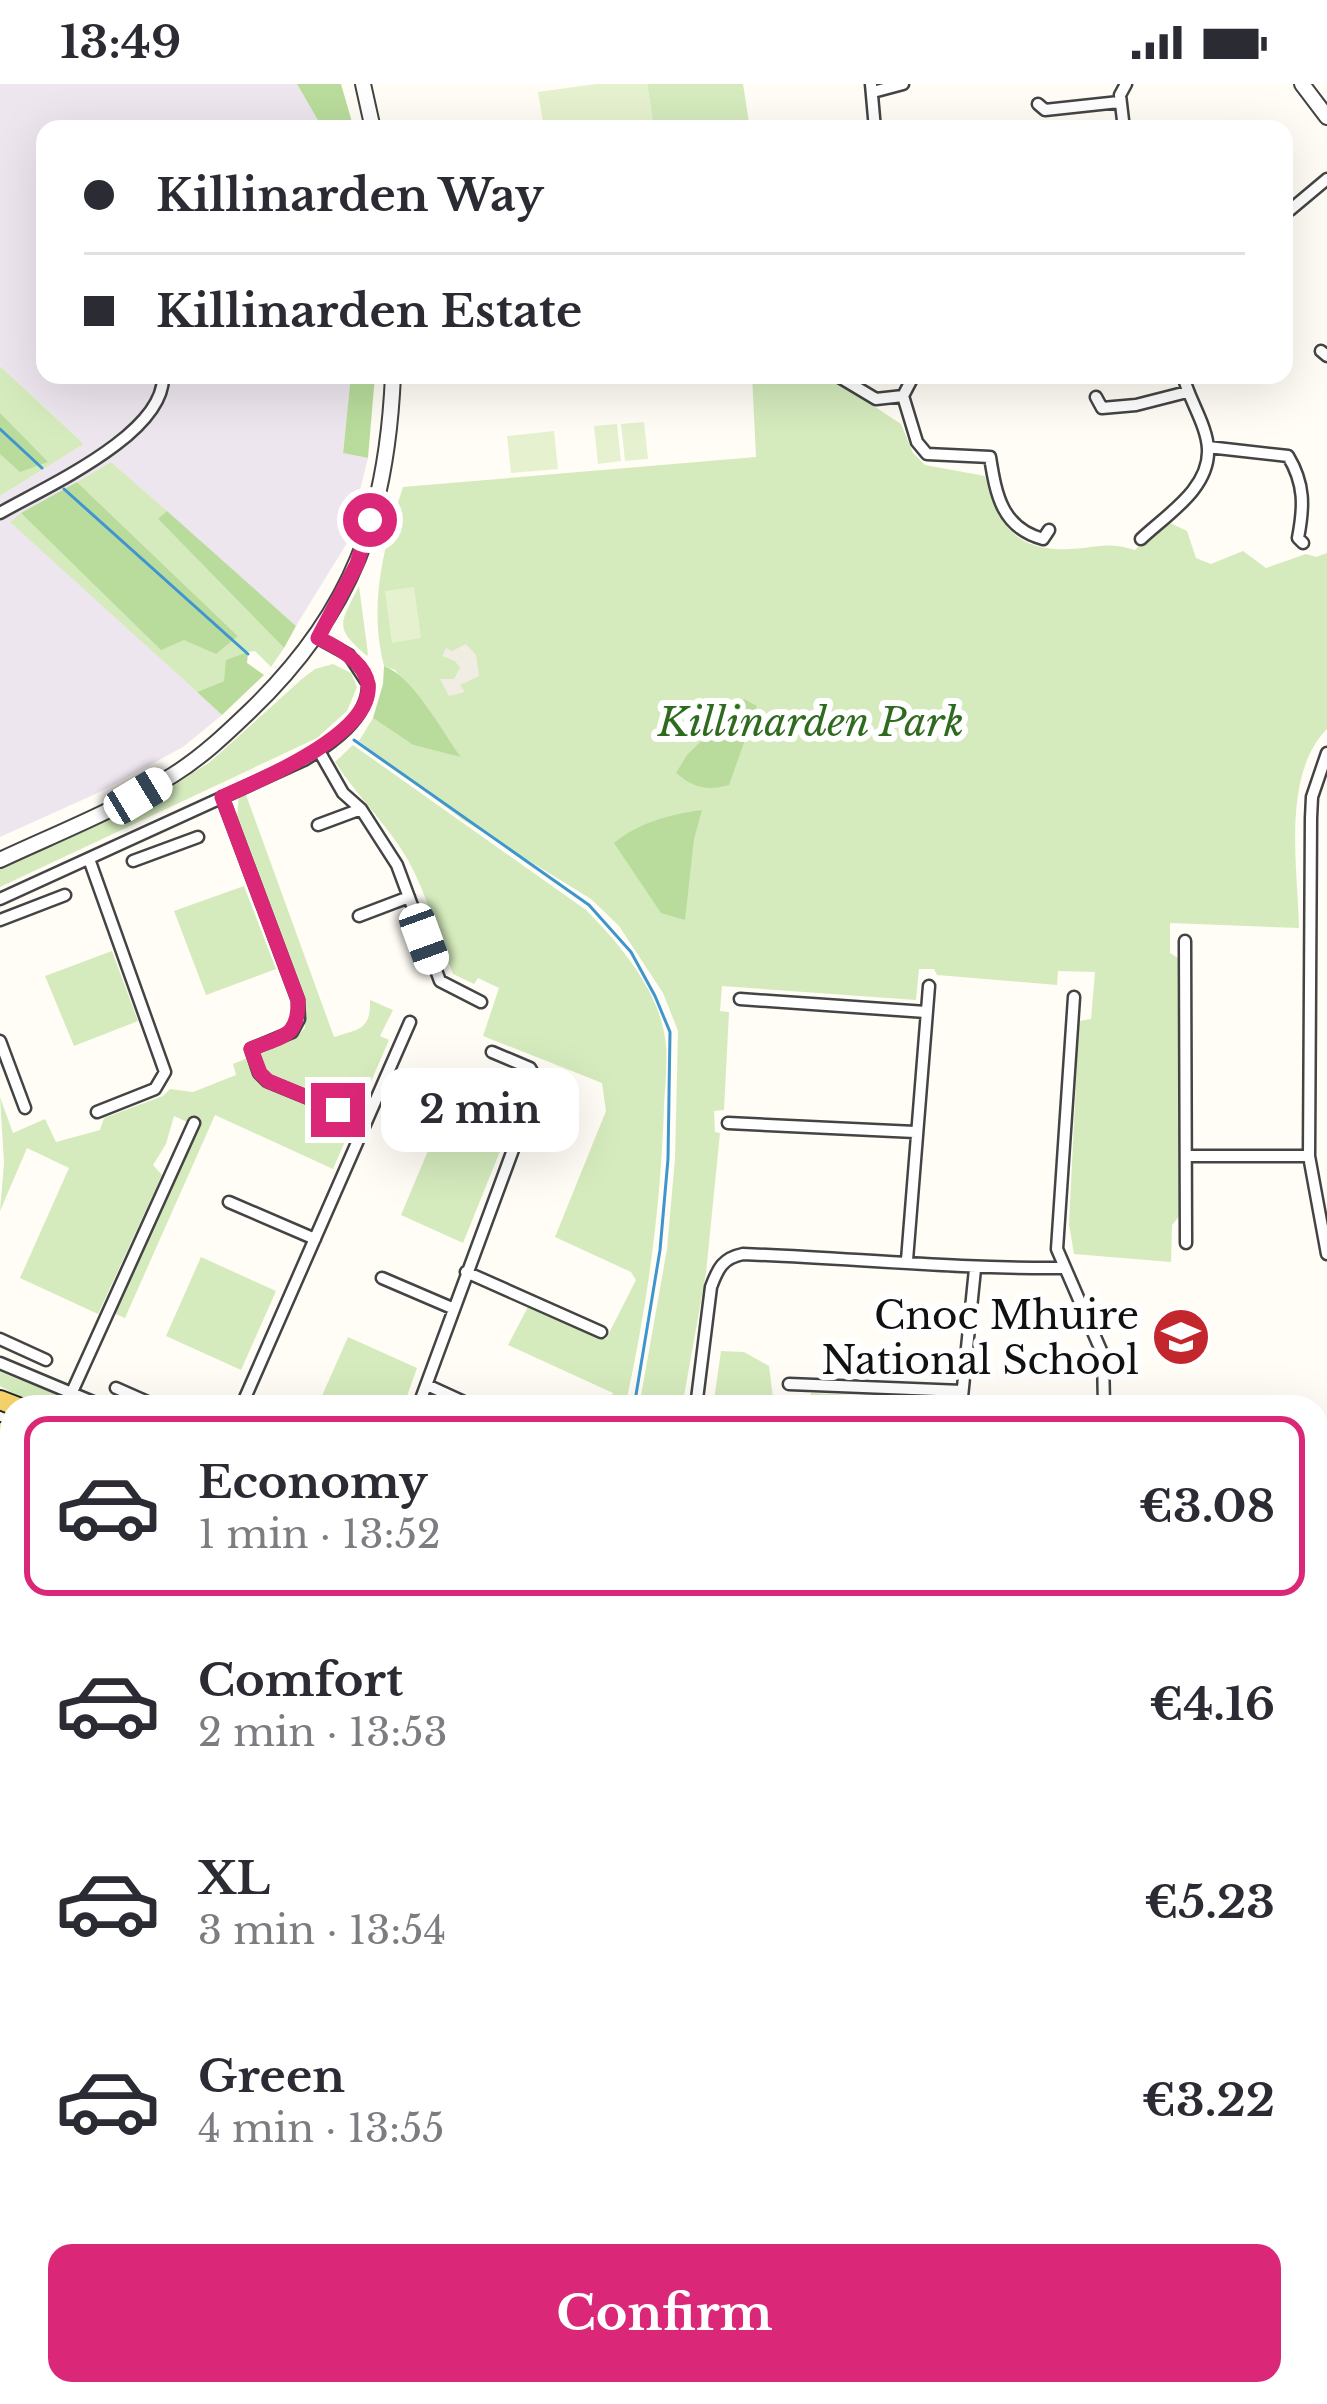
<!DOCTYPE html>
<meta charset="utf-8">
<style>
body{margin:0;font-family:"Libre Baskerville",serif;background:#f7f7f7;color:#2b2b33;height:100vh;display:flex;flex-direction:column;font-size:45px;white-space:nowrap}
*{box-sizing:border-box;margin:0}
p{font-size:39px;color:#7c7c81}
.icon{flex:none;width:66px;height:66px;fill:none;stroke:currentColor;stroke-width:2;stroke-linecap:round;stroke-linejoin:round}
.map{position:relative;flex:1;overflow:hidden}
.side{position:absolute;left:0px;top:1311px;width:1329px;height:1011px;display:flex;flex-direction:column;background:#fff;border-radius:36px 36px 0 0;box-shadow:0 12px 48px #0002}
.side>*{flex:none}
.hud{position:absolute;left:36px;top:36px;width:1257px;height:264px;border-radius:24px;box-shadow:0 12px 48px #0002;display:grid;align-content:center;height:264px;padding:0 48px;background:#fff}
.end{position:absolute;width:54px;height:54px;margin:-27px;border:15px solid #db2777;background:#fff;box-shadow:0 0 0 6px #fff}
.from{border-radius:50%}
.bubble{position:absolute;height:84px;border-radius:24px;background:#fff;box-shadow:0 12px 48px #0002;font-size:39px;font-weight:700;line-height:84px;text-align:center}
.car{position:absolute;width:36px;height:72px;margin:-36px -18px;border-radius:15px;box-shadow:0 0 9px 3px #0007;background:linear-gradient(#fff 24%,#345 0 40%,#fff 0 76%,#345 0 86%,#fff 0)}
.hud b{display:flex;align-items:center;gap:42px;height:114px;font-size:45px}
.hud b+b{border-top:3px solid #e1e1e2}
.hud i{width:30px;height:30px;background:#2b2b33}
ul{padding:21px 0 0;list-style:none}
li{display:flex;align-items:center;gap:36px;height:180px;margin:0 24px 18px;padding:0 24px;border:6px solid transparent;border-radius:24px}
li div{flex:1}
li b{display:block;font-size:45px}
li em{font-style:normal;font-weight:700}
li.current{border-color:#db2777}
li>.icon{width:108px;height:108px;stroke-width:1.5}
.primary-button{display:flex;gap:24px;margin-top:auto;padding:24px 48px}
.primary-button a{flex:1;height:138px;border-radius:24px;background:#db2777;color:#fff;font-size:48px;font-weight:700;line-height:138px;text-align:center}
.status{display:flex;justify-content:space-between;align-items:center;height:84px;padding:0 60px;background:#fff;direction:ltr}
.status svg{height:33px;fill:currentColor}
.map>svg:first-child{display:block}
</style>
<div class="status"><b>13:49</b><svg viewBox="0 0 49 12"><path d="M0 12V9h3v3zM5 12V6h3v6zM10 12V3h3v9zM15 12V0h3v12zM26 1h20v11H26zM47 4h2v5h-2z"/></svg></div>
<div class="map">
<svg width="1327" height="2320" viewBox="0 0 1327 2320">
<rect width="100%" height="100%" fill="#fffdf5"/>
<!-- industrial -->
<path fill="#eee6ef" d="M0,0H297L323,45H45V291H351L343,368L368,374L347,459L296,542L111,378L11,437L222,631L183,663L102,707L0,753V412L84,360L0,282Z"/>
<!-- green -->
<path fill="#d5ebbd" d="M647,0H743L750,45H654Z
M0,282L84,360L0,412Z
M752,291H827L901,340L913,369L925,381L985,392C996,438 1015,468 1069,465C1097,464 1106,457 1135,466L1166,437L1187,447L1196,474L1211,480L1243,467L1266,484L1306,470L1316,473L1327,469V645C1281,692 1298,784 1299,844L1170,839V869L1178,874L1181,1130L1172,1141L1171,1178L1074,1170L1069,1140L1079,937L1091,935L1095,888L1058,887L1057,901L937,891L934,885H919L916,916L722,902L720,927L729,928L724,1026L714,1027L715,1048L720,1049L706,1189L682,1323H639L667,1165L675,1075L678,947L663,909L619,842L591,815L463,736L359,657L373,634L413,661L460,672L395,586L384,582C368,521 384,461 403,403L756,373Z
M111,378L167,427L159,436L284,564L271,583L255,567L248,568L224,597L197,608L10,438L21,429L62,467L184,556L237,551L77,398Z
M359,502L368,570L367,572C333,543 340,540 359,502Z
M333,580L351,589L357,603L347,627L317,654L0,803V782L142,718L209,679L303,594L315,585Z
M353,661L586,826C618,858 655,902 664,948C669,971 665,999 664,1022C661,1123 647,1224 625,1323H608L613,1309L508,1261L528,1223L606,1255L636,1196L631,1188L555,1153L606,1027L602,999L483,952L499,904L478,894L474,900L453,890C438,853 427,810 408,776C387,740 357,712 335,678Z
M245,708L334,953C359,945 371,946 370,916L393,926L380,952L389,956L333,1085L215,1031L125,1234L113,1229L194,1041L174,1032L166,1060L153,1081L162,1091L98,1230L20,1194L69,1084L27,1064L0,1127L4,1079L0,1013L13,1049L45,1035L56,1058L100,1046L104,1034L163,1012L170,1005L193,1008L236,991L233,980L294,955L305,944V915L237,734L239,710Z
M244,802L276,885L206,911L174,827Z
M112,867L138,937L74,962L45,892Z
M446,1024L507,1050L463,1159L401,1131Z
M201,1173L276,1207L241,1286L166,1252Z
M348,1253L417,1284L403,1323H317Z
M721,1267L744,1268L769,1282L773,1314L810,1316L811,1309L943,1315L951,1323H713Z
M0,1288L85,1321L90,1323H38L0,1302Z
M12,1387V1469L0,1467V1391Z
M0,1615L12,1621V1657L0,1672Z
M0,2005L12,2018V2310H106L108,2320H0Z
M517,2310C552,2310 583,2313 615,2320H519Z"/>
<!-- forest -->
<path fill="#b9dc9c" d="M297,0H341L354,45H323Z
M351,291H375L368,374L343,369Z
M0,329L48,378L20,388L0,370Z
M77,398L238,552L216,570L184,556L161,566L21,429Z
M167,427L296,542L284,564L158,435Z
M248,568L247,579L264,591L222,631L197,608L224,597L226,576Z
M384,582C413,592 442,648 461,673L413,661L373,634L383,600Z
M744,615L757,622L729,701C707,707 694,704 676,689L687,671Z
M702,726L694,755L685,836L661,829L614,759C638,739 671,730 702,726Z"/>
<!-- pitch -->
<path fill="#e6f2cf" d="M596,0H647L654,45H544L538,8Z
M644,338L648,375L625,377L621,340Z
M617,340L621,377L598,380L594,342Z
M554,347L558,385L511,389L507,352Z
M414,503L421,554L392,559L385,507Z
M12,2251V2310H26L27,2320H0V2252Z"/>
<!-- plaza -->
<path fill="#f1ede2" d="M466,560L476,571L479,592L460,601L465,608L449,612L440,595H454L460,584L455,577L442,572L446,564L452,567Z"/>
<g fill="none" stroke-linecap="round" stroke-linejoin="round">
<!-- stream -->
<path stroke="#3f96cf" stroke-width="3" d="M0,345L42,384
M64,405L248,570
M354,656L589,821L631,868L655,912L670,948L668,1075L660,1166L634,1323
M549,2310L551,2320"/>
<defs>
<path id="minor" d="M871,0L875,45
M873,8L903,0
M1038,20L1045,26L1119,18
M1124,45L1120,11L1126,0
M1290,126L1327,95
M1321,267L1327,272
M836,291L876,315L903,312
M914,291L903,312L917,358L927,370L990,373C996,411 1002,444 1043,455L1049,446
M1096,313L1102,324L1136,321L1187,308
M1208,363L1288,372C1305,400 1304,423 1298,454L1303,459
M0,429C45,403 166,350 163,291
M1141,455C1166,431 1210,405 1208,365C1207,341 1188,314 1183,291
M319,667L343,709L361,725L397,781L440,897L481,918
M1327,669L1312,713L1311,734L1309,1072L1327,1170
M222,713L298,916L299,935L292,948L251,965L259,989L267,997L338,1026
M318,741L361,725
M89,775L165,988L155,1005L97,1028
M133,777L198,753
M0,815L304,676C331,660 369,634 368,600L349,571L318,554
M359,832L409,813
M0,836L65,811
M1185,857L1186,1159
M1074,913L1057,1165L1103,1271L1104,1323
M740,915L926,928
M0,957L25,1024
M728,1039L915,1048
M1188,1072H1309
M229,1118L315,1155
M907,1176L929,902
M466,1188L601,1248
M382,1194L452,1224
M0,1255L46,1276
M0,1279L105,1323
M789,1300L962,1307
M427,1301L475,1323
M116,1304L159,1323
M72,1308L194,1039
M241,1323L410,938
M418,1323L538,998L530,984L492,968
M696,1323L711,1203C718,1184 723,1174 743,1170C850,1174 956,1185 1063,1184
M961,1323L975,1185
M1,1597L12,1568
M0,1684L12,1670
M1317,1734L1327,1730
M1317,1754L1327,1751
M0,1916L12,1898
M507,2310L509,2320
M596,2310H625
M757,2310L758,2320
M370,2320L375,2310
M1043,2320L1051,2310"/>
<path id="tertiary" d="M363,0L373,45
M1302,0L1327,33
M0,776C58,749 119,725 173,691C202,673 226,650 250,627C353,528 387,432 393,291
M1317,1640L1327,1635
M0,1980L12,1990
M128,2310L130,2320
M1007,2320L1010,2310"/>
<path id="primary" d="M0,1316L18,1323
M0,1348L12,1353
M0,1376L12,1373
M1317,2204L1327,2206"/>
</defs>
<!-- minor casing -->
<use href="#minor" stroke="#444" stroke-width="15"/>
<!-- tertiary casing -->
<use href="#tertiary" stroke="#444" stroke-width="18"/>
<!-- primary casing -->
<use href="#primary" stroke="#222" stroke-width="22"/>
<!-- minor -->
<use href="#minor" stroke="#fff" stroke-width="10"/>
<!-- tertiary -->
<use href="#tertiary" stroke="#fff" stroke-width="14"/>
<!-- primary -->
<use href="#primary" stroke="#f9d66b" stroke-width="18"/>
</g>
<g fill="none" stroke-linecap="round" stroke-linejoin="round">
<!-- route -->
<path stroke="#db2777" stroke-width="15" d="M338,1026L268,997L260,989L251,965C282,952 299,954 298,916L222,713C279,688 453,615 318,554L357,480L370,436"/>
</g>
<!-- icons -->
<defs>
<symbol id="school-disc" viewBox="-11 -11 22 22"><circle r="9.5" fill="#c4262e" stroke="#fff"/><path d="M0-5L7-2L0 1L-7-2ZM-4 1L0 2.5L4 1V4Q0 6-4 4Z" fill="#fff"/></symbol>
</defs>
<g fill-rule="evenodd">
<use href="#school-disc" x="1148" y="1220" width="66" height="66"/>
</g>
<g text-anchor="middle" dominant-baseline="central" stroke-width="12" stroke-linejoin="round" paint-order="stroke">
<!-- park labels -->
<g font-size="39" font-style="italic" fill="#2f6b1f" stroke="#fff">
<text x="811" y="638">Killinarden Park</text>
</g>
<!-- poi labels -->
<g font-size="39" fill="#111" stroke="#fff" text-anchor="end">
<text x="1139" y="1231">Cnoc Mhuire<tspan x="1139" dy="45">National School</tspan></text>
</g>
</g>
</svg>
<i class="end from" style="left:370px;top:436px"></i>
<i class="end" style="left:338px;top:1026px"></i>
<div class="bubble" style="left:381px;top:984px;width:198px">2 min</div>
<i class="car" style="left:138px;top:712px;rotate:59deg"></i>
<i class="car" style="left:424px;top:855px;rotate:160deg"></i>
<div class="hud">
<b><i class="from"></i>Killinarden Way</b>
<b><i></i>Killinarden Estate</b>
</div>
<section class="side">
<ul>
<li class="current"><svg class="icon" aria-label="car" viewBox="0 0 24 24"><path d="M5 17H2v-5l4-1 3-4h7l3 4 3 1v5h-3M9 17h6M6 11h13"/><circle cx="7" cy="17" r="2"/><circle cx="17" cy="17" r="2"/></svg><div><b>Economy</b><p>1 min · 13:52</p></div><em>€3.08</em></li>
<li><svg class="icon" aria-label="car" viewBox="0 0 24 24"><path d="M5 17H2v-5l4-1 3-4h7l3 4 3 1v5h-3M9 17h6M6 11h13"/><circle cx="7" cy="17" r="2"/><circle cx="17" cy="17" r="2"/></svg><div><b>Comfort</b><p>2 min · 13:53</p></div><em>€4.16</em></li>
<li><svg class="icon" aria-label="car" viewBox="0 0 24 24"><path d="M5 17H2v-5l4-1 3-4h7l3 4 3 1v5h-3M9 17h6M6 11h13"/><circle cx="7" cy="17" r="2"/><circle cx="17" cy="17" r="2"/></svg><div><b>XL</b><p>3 min · 13:54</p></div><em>€5.23</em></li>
<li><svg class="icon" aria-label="car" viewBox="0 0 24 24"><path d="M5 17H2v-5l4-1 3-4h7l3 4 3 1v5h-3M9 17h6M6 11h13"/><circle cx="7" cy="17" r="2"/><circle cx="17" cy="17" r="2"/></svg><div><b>Green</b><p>4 min · 13:55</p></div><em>€3.22</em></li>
</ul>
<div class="primary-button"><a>Confirm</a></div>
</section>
</div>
